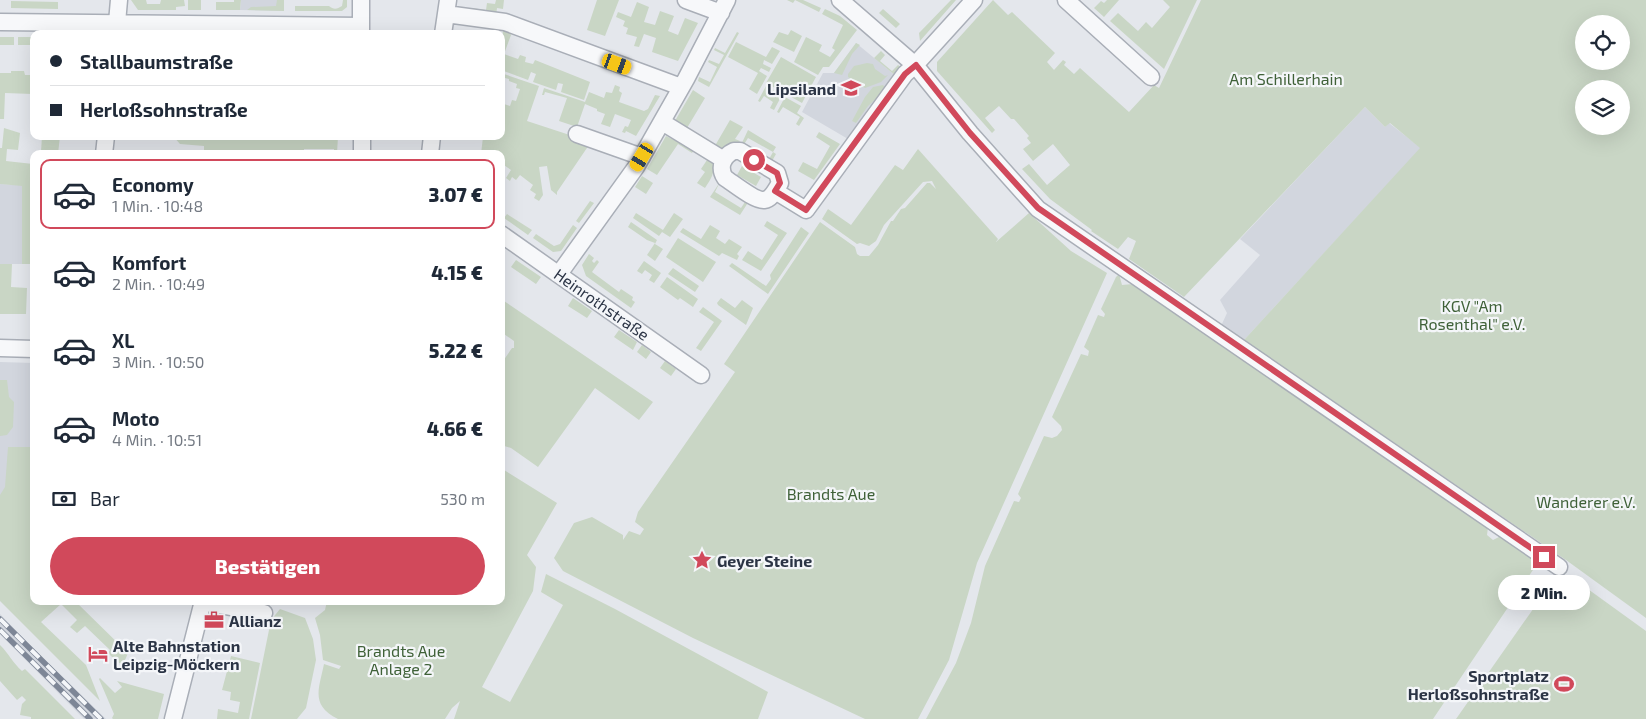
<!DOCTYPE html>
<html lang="de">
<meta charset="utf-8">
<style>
body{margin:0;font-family:"Exo 2",sans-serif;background:#f6f6f7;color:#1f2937;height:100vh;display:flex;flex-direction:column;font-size:19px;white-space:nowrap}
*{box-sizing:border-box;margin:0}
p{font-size:16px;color:#747a83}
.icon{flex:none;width:28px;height:28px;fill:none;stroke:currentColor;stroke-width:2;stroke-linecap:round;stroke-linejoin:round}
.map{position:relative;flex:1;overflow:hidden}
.drawer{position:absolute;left:30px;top:150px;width:475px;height:455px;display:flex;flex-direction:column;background:#fff;border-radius:10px;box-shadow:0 5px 20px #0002}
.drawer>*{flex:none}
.guide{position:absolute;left:30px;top:30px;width:475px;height:110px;border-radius:10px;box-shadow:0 5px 20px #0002;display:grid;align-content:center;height:110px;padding:0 20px;background:#fff}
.fabs{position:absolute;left:1575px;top:15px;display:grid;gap:10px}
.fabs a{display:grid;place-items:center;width:55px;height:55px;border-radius:50%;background:#fff;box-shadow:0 5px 20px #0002;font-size:25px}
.end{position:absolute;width:22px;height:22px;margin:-11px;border:6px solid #d1495b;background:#fff;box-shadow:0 0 0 2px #fff}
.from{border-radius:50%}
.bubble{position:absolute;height:35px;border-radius:18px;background:#fff;box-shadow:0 5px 20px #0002;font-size:16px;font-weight:800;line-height:35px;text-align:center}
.car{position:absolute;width:15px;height:30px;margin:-15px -8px;border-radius:6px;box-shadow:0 0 4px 1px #0007;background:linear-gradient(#f5c518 24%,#345 0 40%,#f5c518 0 76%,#345 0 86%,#f5c518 0)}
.guide b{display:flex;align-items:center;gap:18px;height:48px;font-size:19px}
.guide b+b{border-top:1px solid #e0e1e3}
.guide i{width:12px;height:12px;background:#1f2937}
ul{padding:9px 0 0;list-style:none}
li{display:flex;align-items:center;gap:15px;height:70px;margin:0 10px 8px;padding:0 10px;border:2px solid transparent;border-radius:10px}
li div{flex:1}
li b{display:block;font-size:19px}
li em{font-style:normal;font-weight:800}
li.current{border-color:#d1495b}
li>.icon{width:45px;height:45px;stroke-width:1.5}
.pay{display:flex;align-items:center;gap:12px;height:55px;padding:0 20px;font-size:19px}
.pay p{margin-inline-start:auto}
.button{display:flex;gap:10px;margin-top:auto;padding:10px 20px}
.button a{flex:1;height:58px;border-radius:30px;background:#d1495b;color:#fff;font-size:20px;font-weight:800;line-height:58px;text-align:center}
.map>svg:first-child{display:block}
</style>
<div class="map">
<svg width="1646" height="719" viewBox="0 0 1646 719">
<rect width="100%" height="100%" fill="#e4e7ec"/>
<!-- built -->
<path fill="#d2d6de" d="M241,0H284V11L240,10Z
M856,43L896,76L879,100L869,107L848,139L802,112L823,73H834Z
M1365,107L1385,127L1389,123L1421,148L1244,340L1221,326L1227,313L1220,300L1260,255L1240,239Z
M0,184L34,186V264H0Z
M0,362L34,363V488L30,612L0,580Z
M0,614L34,649L106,719H84L0,634Z"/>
<!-- green -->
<path fill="#c9d6c5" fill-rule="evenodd" d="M131,0H146L147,4H160L161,0H184L185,6L176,7V10H138Z
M188,0H201V10H188Z
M234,0H241L240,10H216V2H234Z
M277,0H284V11L247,10L251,7L276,6Z
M343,0H347V7L342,11H295V6H329C334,10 337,9 342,6Z
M496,0H504L503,9L497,8L496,16L470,13L471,8L486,10L487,3L495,4Z
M597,0H619L605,36L587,30Z
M787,0H803L821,8L819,12L795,0L793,3Z
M951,0H956L920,41L919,33Z
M993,0L1008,15L1012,12L1055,53L1047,62L1054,70L1063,60L1066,62L1064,65L1074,74L1080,68L1129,112L1154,85L1159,88L1201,0H1646V618L1566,560L1244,340L1420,148L1390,123L1385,127L1365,107L1184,297L1129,259L1136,241L1128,237L1118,249L1091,231L1092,230L1050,199L1022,169L1029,164L1047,185L1070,165L1053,144L1033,161L1023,149L1031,143L1027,138L1029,136L1014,119H1011L999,106L985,118L995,130L992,133L937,71V62ZM1584,24H1621V61H1584ZM1584,89H1621V126H1584Z
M1107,0H1119L1104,17L1094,8L1101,1L1104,3Z
M1163,0H1197L1164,69L1110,21L1118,13L1138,31L1146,22L1152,28L1170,7Z
M11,1L58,2V9L11,8Z
M637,2L649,7L644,22L655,25L660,11L674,16L668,31L678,35L685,18L698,23L678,61L652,52L656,38L644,34L639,47L634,46L637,37L626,34L628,28L623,26L625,21L616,17L618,12L631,17Z
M825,9L840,16L857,30L829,67H823L818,75L794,62L806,37L822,45L819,51L830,57L835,50L832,48L843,25L822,14Z
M883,9L900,24L896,28L879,13Z
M503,28L509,30L511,35L504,54L518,59L520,55L526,57L525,62L533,64L535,60L590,82L584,100L561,92L563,84L558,83L556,90L533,82L536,74L531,72L528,80L501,70Z
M791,30L802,36L794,52L773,42L779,32L788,35Z
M737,32L739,33L709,87L698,81L699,77L710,82L717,67L708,62L709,60L719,64L724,55L714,50L715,48L725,53Z
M0,37H14V45H0Z
M18,37H34V45H18Z
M736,42L766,57L772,47L780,51L772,64L764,60L763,64L771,68L769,72L761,68L759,71L767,76L757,94L749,89L758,73L728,57Z
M856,43L860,45L852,54L842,75L834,73Z
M881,51L885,55L880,61L892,71L898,65L902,68L896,76L874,58Z
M781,57L816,77L802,103L766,83Z
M867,63L873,64L875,69L885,76L888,75L881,82L865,88L848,77V74L854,66Z
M11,71H24L25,75H33L34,98L32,94L5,93L4,119H0V73H11Z
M501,73L539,86L527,121L591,142L557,192V195L551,190L547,166L539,167L543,195L539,201L534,198L536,194L530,190L533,185L520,175L516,180L512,177L510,181L506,178L511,170L501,163V154H481L483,137L479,136H501V103L510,106L512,100L516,101L520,89L516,88L517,84L509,81V79L501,77Z
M615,85L620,87L619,91L622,93L619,102L644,111L648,109L655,95L660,96L636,136L626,131L625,133L622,132L625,126L628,127L631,120L615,114L610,127L601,124L605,114L597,111V109L585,104L577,127L559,121L567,98L545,92L544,95H542L544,88L585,102L589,92L604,98L606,92L612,93Z
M883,85L885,87L877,98L868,106L856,123L852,121L865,97L873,87Z
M766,86L782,95L774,110L770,108L773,102L764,96L760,102L758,101Z
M693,90L705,98L687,128L672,126Z
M785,97L801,106L797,113L804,118L799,126L796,124L800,117L783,107L779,113L777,112Z
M730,120L743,127L735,139L740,141C734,152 719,150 709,148L712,143L716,144Z
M4,128L20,133L18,150L7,149L6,161L33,164L34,162V264H22V186L0,184V148H2Z
M748,130L776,147L773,152L776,154L771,163L768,161L773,152L748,138L743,146L741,145Z
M819,132L840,144L814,180L798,171L803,162L817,169L830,146L816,137Z
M42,136H60L58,154L41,152Z
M173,136H338L337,154H334V149H304V154H204V146L180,144Z
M666,136L676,141L682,140L694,150L692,153L678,144L657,175L647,169Z
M918,149L998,239L996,242L1029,213L1071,251L1107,273L977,563L949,660L918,719H865L693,638L563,571L554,558L574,523L592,517L623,535V540L629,531L640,535L644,529L635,522L638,512L735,372L724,364L820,222L855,247L857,254L860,256H869L878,245L891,221H893L901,209L905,208L927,183H930L936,189L932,181L923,182L884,225L876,241L869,246L860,243L857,244L822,219L828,209L851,225L895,165L903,170Z
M705,154L714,162C714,175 712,177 705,188L697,183L705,172L701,169L707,160L703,158Z
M742,166L761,177L756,186L737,175Z
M642,176L653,183L646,194L635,187Z
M720,182L715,192L741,208L747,199L749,201L740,215L710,197Z
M590,201L594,203L579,223L576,221Z
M636,213L663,230L674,213L683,219L670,237L662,232L659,236L633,218Z
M507,214L532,230L528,235L504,218Z
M767,221L787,233L761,271L742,260L748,251L762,260L778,235L764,226Z
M631,222L657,240L655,244L663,249L655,261L647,255L655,243L647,240L628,227Z
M573,225L577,228L561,251L553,252L533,238L536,234L554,246L560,244Z
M710,225L720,231L716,238L725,244L729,239L742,247L737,254L739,256L737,260L722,253L719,256L680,232L683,228L701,239Z
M801,227L809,233L768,294L729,266L732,263L766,286L771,279L770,275Z
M678,238L716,262L703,282L666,257Z
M589,254L594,258L592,261L594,263L597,260L599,262L592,272L619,292L621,289L633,297L632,300L635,302L631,308L586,276L582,265Z
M516,260L541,277L536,284L511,267Z
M644,261L661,273L654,283L649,280L652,275L645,270L642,274L637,271Z
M0,264H12L11,287L27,288L26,314H0Z
M673,268L699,286L695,292L668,274Z
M1119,274L1122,285L1133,284L1488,527L1487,535L1493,540L1501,536L1539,561L1433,719H926L956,663L971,623L985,566L1014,501L1019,502L1021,498L1018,494L1044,436L1052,438L1057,436L1062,430L1061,426L1052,417L1081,354L1088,356L1089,351L1084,347L1098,315L1104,317L1105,314L1101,309L1116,277Z
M667,277L698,299L693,307L680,298L678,300L660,287Z
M573,298L592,311L587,318L568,306Z
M721,298L735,308L742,300L753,308L746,325L718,305L717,303Z
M501,299L653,402L639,420L595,388L538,467L511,448L501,445V364L512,348H514V341L501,332Z
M703,307L722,321L701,351L696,348L714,322L699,312Z
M619,330L637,342L633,350L614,337Z
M642,345L651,352L646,359L637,352Z
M665,361L676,369L671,376L660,368Z
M0,380H7L9,397L14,402L13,427L7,435L0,436Z
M8,447H34L32,560L34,562V601H75L128,653L123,665L116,661L108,653L110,650L85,626L77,633L70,627L77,620L61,604L41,622L86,665L100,701L0,601V495L5,487Z
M501,468L557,503L527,555L536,567L533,591L482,687L510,702L563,605L541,592L546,574L615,609L768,692L758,719H454L460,701L452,708L445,719H338C310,705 319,689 324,664L339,669L341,666L323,660L320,635L315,618L325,610L327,601H501Z
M1574,579L1646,631V719H1456L1552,582Z
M280,609L305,618L313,639L316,660L306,708L297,719H251L271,620Z
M0,645C9,654 13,663 22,671L25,669L75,719H31V717L20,715L22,704L26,700L22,696L17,700L0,681Z
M231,656L260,663L249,719H217L218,709L238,713L240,702L230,700L231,692L222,690Z
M100,678L115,693L122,687L117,681L164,694L158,719H113L112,718L114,714L99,679Z"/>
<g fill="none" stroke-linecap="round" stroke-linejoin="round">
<defs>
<path id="minor" d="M686,0L721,13
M840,0L915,65L970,133L1038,209L1559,567
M1066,0L1151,77
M446,14L505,22L681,87
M0,22L361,26
M116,34L119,0
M361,34V0
M443,34L448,0
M662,122L724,160
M577,134L642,157
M362,136V154
M734,151H740L777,173L780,183C776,189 772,199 764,200C755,201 733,183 725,178C718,167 723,156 734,151Z
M104,154L106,136
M430,154L432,136
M775,191L806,210L905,74L915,65L974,0
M501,234L701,375
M559,274L636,167L686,79L727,0
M0,348L34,349
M203,602L264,613
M173,719L203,601"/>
</defs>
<!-- minor casing -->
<use href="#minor" stroke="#a9aeb7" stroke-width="19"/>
<!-- minor -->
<use href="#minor" stroke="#f7f8fa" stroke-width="16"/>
<defs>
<path id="rail" d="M0,619L101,719
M0,630L90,719"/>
</defs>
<!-- rail casing -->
<use href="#rail" stroke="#7d8696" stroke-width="5.5"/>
<!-- rail -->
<use href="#rail" stroke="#f4f6f9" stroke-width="4" stroke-dasharray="11" stroke-linecap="butt"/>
</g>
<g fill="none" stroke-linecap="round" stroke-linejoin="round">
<!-- route -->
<path stroke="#d1495b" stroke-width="6" d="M754,160L777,173L780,183L775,191L806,210L905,74L916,65L970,133L1038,208L1544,557"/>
</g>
<!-- icons -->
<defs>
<symbol id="school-bare" viewBox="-9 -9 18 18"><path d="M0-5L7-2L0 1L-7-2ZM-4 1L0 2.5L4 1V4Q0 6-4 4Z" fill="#d1495b" stroke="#f4f6f9" stroke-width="2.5" paint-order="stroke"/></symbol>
<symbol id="sight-bare" viewBox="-9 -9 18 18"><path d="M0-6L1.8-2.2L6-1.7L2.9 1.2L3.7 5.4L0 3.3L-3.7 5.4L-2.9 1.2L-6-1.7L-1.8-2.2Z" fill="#d1495b" stroke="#f4f6f9" stroke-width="2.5" paint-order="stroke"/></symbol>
<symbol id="office-bare" viewBox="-9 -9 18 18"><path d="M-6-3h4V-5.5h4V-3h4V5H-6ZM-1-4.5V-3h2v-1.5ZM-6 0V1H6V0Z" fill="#d1495b" stroke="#f4f6f9" stroke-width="2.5" paint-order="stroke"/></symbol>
<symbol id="hotel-bare" viewBox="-9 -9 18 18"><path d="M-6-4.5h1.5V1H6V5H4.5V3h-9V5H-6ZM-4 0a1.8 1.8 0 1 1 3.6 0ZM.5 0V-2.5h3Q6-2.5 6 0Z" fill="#d1495b" stroke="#f4f6f9" stroke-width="2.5" paint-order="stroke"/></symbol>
<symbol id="stadium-bare" viewBox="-9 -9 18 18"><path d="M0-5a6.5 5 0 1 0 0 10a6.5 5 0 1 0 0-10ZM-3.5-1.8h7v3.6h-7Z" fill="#d1495b" stroke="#f4f6f9" stroke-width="2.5" paint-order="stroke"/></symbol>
</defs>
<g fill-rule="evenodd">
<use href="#school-bare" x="837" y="74" width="28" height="28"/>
<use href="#sight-bare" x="688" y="546" width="28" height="28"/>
<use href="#office-bare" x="200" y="606" width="28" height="28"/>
<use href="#hotel-bare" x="84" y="640" width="28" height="28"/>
<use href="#stadium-bare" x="1550" y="670" width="28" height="28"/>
</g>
<g text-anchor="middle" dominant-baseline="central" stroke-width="4.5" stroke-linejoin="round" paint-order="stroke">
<!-- park labels -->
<g font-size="16" fill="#3f6138" stroke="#f4f6f9">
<text x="1286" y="78">Am Schillerhain</text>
<text x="1472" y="305">KGV "Am<tspan x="1472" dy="18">Rosenthal" e.V.</tspan></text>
<text x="831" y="493">Brandts Aue</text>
<text x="1586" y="501">Wanderer e.V.</text>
<text x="401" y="650">Brandts Aue<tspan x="401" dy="18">Anlage 2</tspan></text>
</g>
<!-- poi labels -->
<g font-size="16" font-weight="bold" fill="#2b3445" stroke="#f4f6f9" text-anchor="start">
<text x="836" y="88" text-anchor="end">Lipsiland</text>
<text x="717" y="560">Geyer Steine</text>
<text x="229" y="620">Allianz</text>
<text x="113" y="645">Alte Bahnstation<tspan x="113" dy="18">Leipzig-Möckern</tspan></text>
<text x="1549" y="675" text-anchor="end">Sportplatz<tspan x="1549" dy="18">Herloßsohnstraße</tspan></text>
</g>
<!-- street labels -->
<g font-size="16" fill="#2b3445" stroke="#f4f6f9">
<text transform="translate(602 304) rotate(35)">Heinrothstraße</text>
</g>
</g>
</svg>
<div class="fabs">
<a><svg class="icon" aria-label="locate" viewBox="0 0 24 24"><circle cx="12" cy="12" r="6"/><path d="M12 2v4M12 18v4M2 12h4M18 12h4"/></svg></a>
<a><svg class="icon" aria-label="layers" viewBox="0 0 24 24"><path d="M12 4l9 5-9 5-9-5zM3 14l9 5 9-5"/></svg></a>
</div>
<i class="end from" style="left:754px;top:160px"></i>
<i class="end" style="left:1544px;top:557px"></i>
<div class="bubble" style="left:1498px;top:575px;width:92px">2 Min.</div>
<i class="car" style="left:617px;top:64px;rotate:110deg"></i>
<i class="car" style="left:642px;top:157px;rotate:211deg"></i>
<div class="guide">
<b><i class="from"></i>Stallbaumstraße</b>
<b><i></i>Herloßsohnstraße</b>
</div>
<section class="drawer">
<ul>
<li class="current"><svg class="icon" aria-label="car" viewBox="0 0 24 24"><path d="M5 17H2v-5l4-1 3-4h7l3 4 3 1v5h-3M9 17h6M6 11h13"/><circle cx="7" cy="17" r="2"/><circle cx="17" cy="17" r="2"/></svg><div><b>Economy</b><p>1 Min. · 10:48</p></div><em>3.07 €</em></li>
<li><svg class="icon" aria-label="car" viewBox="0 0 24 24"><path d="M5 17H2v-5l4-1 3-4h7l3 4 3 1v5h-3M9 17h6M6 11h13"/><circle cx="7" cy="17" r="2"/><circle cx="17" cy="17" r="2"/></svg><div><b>Komfort</b><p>2 Min. · 10:49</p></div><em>4.15 €</em></li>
<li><svg class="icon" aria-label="car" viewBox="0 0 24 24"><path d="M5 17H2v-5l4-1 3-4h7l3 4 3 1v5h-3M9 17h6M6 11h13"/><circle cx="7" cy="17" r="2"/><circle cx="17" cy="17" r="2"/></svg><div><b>XL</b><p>3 Min. · 10:50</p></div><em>5.22 €</em></li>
<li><svg class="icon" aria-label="car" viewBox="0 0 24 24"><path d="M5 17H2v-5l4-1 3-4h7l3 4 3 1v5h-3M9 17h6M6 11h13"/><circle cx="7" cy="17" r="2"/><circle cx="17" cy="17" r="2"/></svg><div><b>Moto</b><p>4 Min. · 10:51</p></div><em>4.66 €</em></li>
</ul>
<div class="pay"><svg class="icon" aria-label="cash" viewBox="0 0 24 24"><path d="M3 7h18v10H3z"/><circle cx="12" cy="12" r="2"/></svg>Bar<p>530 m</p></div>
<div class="button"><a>Bestätigen</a></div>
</section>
</div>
